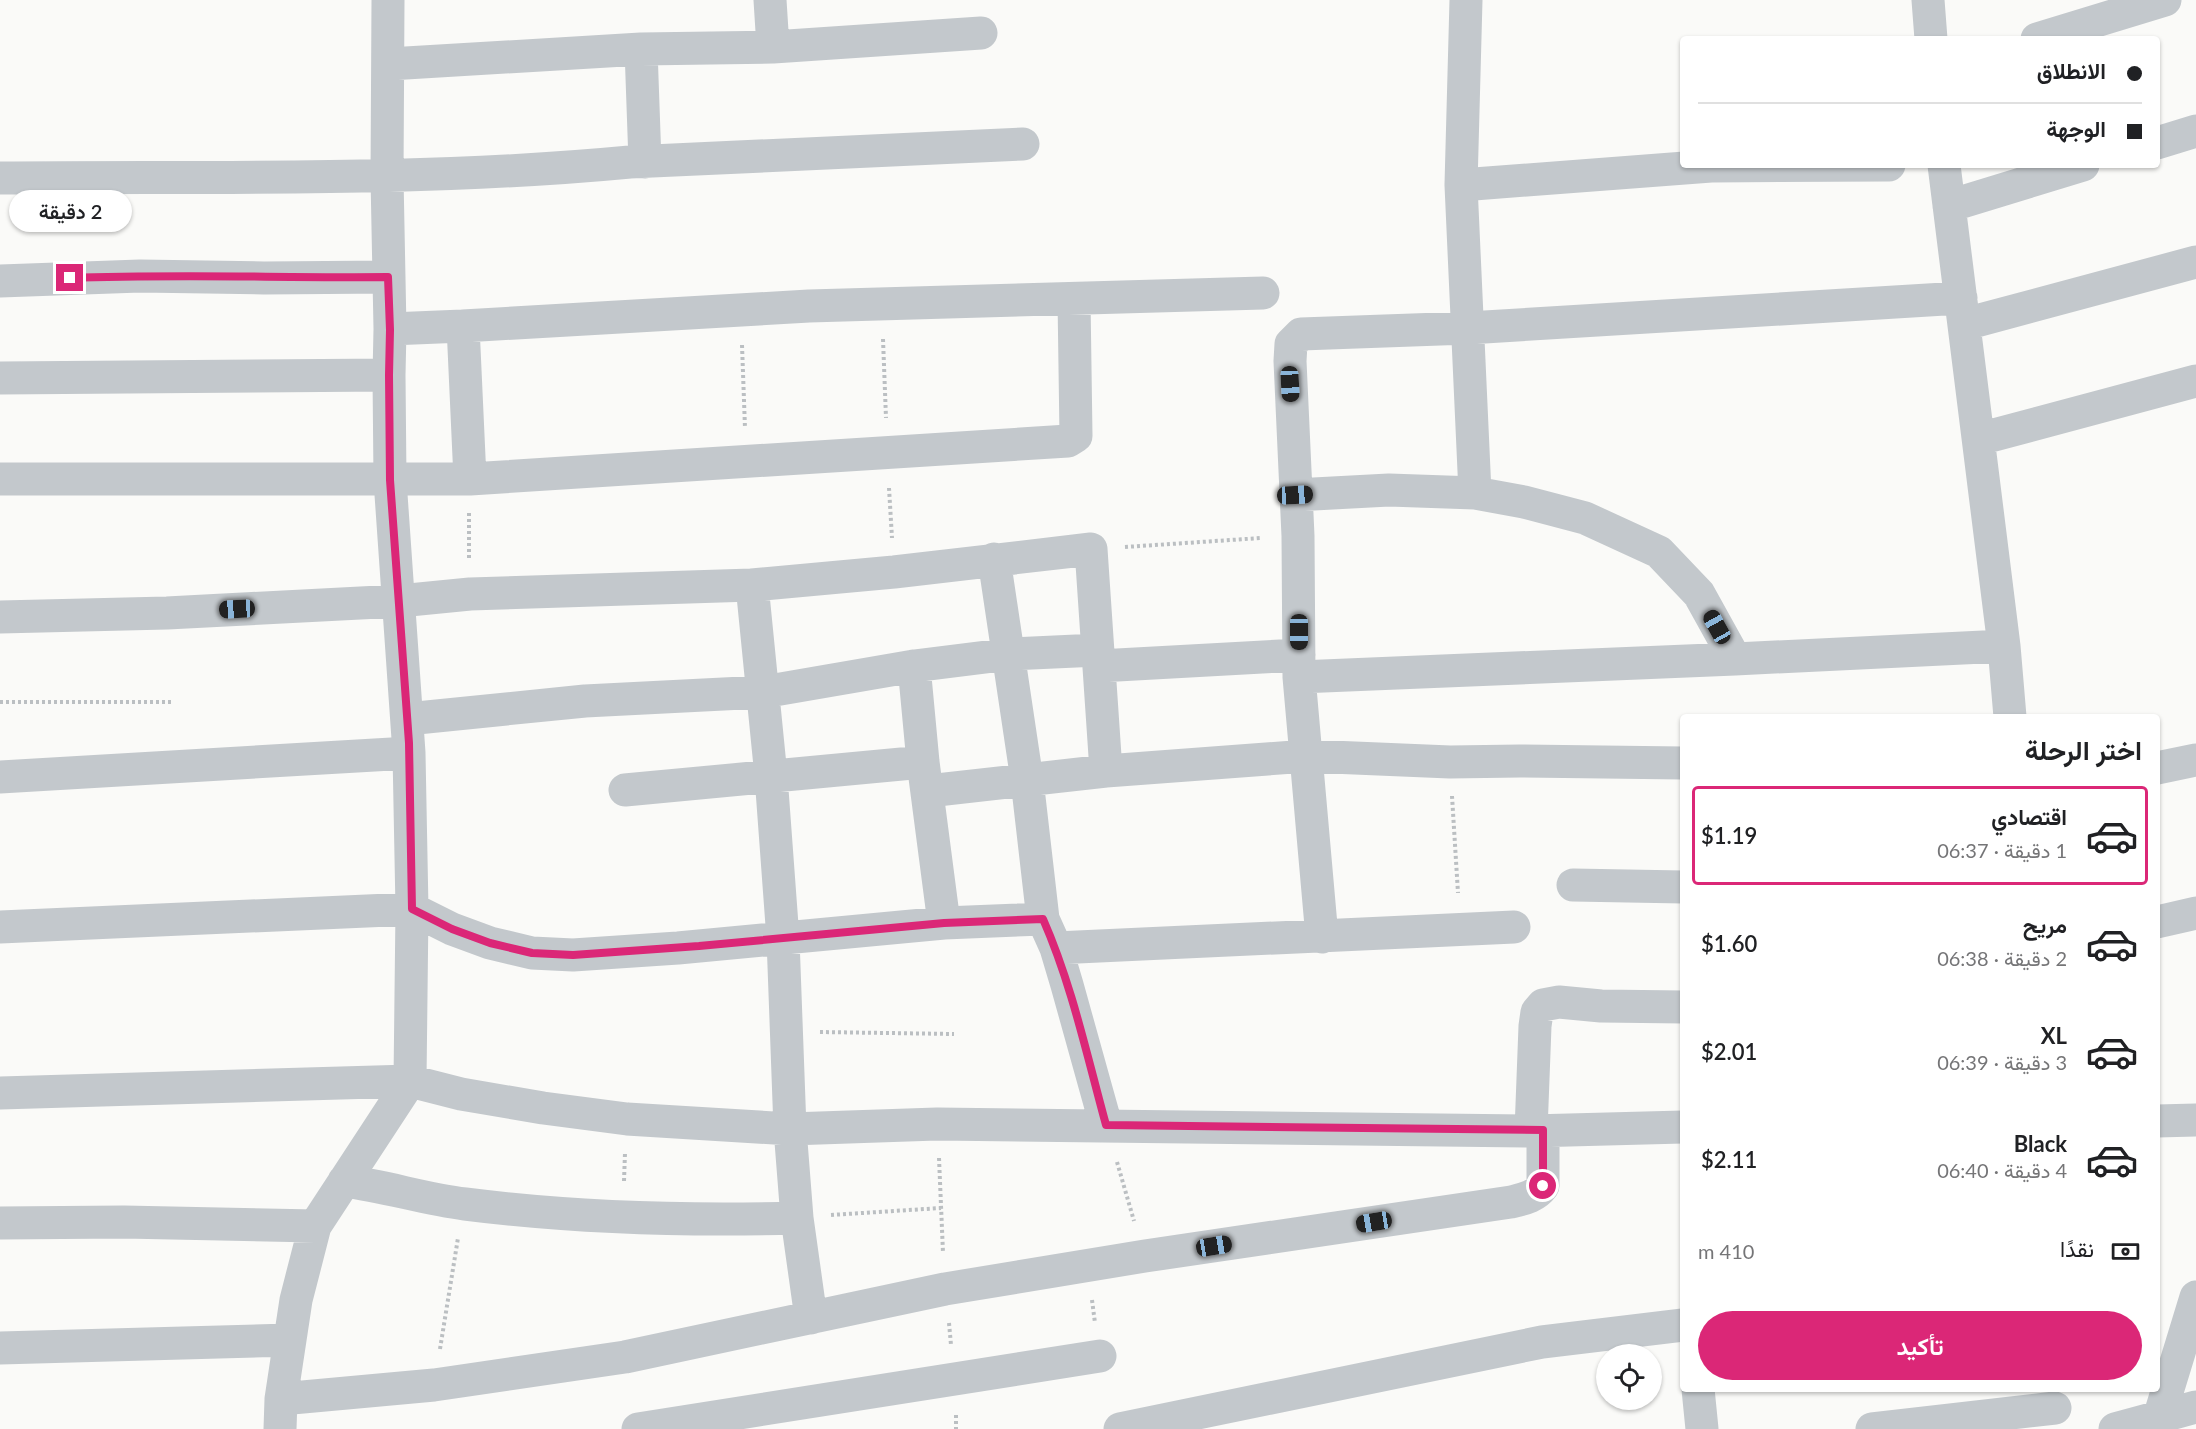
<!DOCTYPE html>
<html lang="ar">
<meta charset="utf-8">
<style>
body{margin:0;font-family:Lato,Vazirmatn,sans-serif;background:#f2f2f2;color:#202124;direction:rtl;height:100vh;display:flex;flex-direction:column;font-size:22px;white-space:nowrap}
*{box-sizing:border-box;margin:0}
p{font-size:20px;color:#757577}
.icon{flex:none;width:33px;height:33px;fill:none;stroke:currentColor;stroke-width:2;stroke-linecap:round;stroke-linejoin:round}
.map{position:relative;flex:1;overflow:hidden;direction:ltr}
.sheet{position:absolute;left:1680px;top:714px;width:480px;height:678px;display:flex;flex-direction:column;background:#fff;border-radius:6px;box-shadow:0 2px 4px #0004;direction:rtl}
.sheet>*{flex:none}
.banner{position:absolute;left:1680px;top:36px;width:480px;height:132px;border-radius:6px;box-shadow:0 2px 4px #0004;direction:rtl;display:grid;align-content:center;height:132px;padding:0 18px;background:#fff}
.controls{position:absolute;left:1596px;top:1344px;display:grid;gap:12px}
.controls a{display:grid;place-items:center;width:66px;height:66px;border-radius:50%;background:#fff;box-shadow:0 2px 4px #0004;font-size:30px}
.end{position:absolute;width:27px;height:27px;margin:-14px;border:8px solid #db2777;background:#fff;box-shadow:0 0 0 3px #fff}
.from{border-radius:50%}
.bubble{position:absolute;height:42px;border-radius:21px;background:#fff;box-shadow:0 2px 4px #0004;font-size:20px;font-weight:600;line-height:42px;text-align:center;direction:rtl}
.car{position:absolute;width:18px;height:36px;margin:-18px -9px;border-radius:8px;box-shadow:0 0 4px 2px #0007;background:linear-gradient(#222 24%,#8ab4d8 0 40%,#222 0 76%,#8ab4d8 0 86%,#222 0)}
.banner b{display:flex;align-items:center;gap:21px;height:57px;font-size:22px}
.banner b+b{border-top:2px solid #e0e0e0}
.banner i{width:15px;height:15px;background:#202124}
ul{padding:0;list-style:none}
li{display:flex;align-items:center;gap:18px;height:99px;margin:0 12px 9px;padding:0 6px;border:3px solid transparent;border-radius:6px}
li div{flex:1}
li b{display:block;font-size:22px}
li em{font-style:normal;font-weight:600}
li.active{border-color:#db2777}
li>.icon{width:54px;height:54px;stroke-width:1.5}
h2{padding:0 18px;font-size:27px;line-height:72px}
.pay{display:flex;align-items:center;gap:15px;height:66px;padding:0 18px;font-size:22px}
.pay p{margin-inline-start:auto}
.action{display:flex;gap:12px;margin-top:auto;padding:12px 18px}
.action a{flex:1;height:69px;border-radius:36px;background:#db2777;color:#fff;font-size:24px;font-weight:600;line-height:69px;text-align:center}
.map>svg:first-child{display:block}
</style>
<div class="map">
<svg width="2196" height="1429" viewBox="0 0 2196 1429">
<rect width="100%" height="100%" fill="#fafaf8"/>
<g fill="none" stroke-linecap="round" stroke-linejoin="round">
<!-- path -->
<path stroke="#bbbfc2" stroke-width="4" stroke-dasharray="3 3" stroke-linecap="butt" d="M883,339L886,418
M742,345L745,428
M889,488L892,538
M469,513V560
M1125,547L1261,538
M0,702H173
M1452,796L1458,893
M820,1032L954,1034
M939,1158L943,1253
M1117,1162L1134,1221
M624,1181L625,1153
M831,1215L941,1208
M1092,1300L1095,1323
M949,1323L951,1345
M440,1349L458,1238
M956,1415V1429"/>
<!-- minor -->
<path stroke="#c3c8cc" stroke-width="33" d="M770,0L773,47
M1466,0L1461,185L1475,493
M1928,0L1931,39
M2037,39L2165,0
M641,49L645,162
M389,64L641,49L773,47L981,33
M2157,143L2196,131
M1944,165L2004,646L2010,717
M0,178C210,176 420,182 630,162L1023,144
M1461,185L1711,166L1889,165
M1949,206L2083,165
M0,281L140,276L264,278L388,277
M1965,324L2196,262
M390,329L463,326
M0,378L389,375
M1979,439L2196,381
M0,479H470L1068,441L1076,436L1074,299
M470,479L463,326L809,306L1263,293
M1295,495L1389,490L1475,493L1524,502L1585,518L1659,552L1699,594L1735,659
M994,559L1027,780L1043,919L1056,948L1067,985L1106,1125
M752,585L771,776L783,939L790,1129L797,1218L811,1318
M0,617L167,613L399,601L470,594L752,585L894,572L1091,549L1106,771
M914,666L923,762L944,923
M1099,666L1299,655
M1299,677L1735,659L2004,646
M407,719L585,701L763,692L914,666L1010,654L1098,650
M2157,768L2196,760
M0,777L409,753
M625,790L923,762
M928,791L1106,771L1307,756L1450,762L1520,761L1683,763
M1573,885L1683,887
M2157,922L2196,913
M0,927L412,909L452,929L490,943L532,953L573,955L678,948L944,923L1043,919
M1322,937L1299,677L1298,536L1290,361L1291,344L1301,334L1468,328L1961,298
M1056,948L1514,927
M0,1093L410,1081L461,1094L543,1108L627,1119L790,1129L937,1124L1531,1131L1683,1127
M2157,1121L2196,1120
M1531,1131L1535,1026L1537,1012L1543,1005L1559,1002L1601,1006L1683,1007
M344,1181C385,1186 424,1199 465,1204C576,1218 686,1221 797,1218
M0,1223L124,1222L315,1226
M0,1348L289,1340
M1698,1389L1702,1429
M281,1399L434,1385L625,1357L945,1289L1145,1256L1511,1202C1523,1199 1535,1197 1543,1186V1130
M2159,1418L2196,1297
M280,1429L281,1399L296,1300L315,1226L410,1081L412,909L409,753L390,480L389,375L390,329L387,177L388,0
M638,1429L1100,1356
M1120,1429L1542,1342L1683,1325
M1872,1429L2055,1408
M2115,1429L2196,1407"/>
</g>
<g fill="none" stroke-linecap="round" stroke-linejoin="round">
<!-- route -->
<path stroke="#db2777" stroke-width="8" d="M70,278C176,274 282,278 388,277L390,330L389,375L390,480L409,743L412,909L452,929L490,943L532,953L573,955L699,946L944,923L1043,919C1072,985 1087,1056 1106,1125L1543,1130V1186"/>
</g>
</svg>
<div class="controls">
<a><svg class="icon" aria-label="locate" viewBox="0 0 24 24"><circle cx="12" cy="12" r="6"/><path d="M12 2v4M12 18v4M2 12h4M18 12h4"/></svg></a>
</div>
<i class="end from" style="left:1543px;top:1186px"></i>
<i class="end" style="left:70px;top:278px"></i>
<div class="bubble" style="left:9px;top:190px;width:123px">2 دقيقة</div>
<i class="car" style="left:1290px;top:384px;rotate:177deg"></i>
<i class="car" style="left:1295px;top:495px;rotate:87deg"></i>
<i class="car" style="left:237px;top:609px;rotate:267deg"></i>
<i class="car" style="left:1717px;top:627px;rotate:331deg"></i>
<i class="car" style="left:1299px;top:632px;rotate:180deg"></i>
<i class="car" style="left:1374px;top:1222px;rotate:261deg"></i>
<i class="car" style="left:1214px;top:1246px;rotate:81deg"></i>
<div class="banner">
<b><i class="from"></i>الانطلاق</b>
<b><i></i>الوجهة</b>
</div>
<section class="sheet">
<h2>اختر الرحلة</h2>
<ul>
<li class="active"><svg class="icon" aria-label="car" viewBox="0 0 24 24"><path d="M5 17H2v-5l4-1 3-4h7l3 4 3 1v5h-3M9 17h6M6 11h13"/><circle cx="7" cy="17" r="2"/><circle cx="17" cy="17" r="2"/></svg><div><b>اقتصادي</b><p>1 دقيقة · 06:37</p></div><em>$1.19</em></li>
<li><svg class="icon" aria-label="car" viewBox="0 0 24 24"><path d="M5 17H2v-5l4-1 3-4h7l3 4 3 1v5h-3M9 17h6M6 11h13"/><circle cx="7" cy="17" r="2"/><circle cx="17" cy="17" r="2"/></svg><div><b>مريح</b><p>2 دقيقة · 06:38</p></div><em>$1.60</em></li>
<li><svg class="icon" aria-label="car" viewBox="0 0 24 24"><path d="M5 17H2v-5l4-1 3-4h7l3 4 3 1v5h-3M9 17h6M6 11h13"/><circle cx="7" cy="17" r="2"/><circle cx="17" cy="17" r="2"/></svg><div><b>XL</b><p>3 دقيقة · 06:39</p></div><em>$2.01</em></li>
<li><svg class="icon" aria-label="car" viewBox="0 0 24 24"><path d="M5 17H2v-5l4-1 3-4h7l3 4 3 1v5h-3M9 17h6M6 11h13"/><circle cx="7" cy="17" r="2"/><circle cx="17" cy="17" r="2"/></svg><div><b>Black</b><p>4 دقيقة · 06:40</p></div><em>$2.11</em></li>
</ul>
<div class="pay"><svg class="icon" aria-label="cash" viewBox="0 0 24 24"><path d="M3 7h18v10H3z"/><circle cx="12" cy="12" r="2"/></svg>نقدًا<p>410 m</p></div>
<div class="action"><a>تأكيد</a></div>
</section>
</div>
